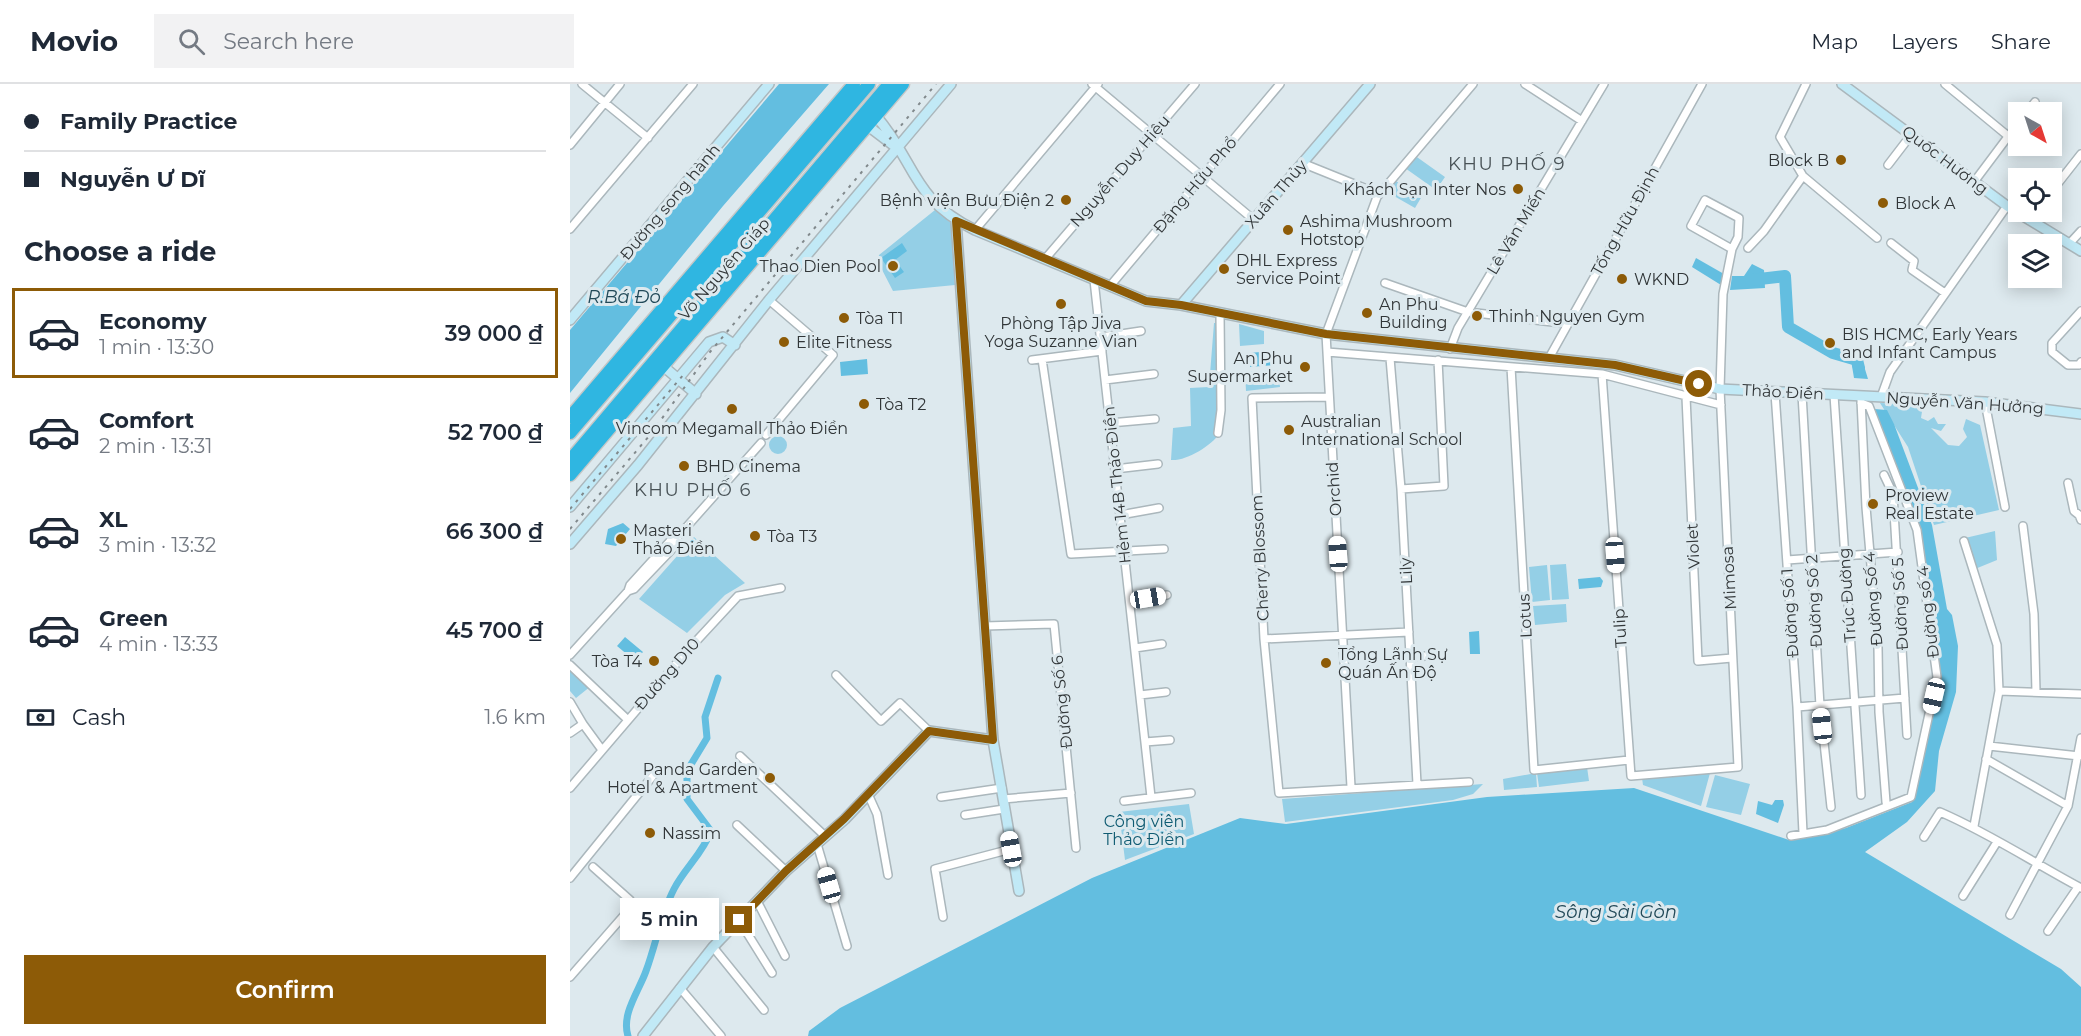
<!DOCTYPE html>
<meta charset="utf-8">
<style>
body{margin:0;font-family:Montserrat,sans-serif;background:#f2f2f3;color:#1f2937;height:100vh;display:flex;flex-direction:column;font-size:22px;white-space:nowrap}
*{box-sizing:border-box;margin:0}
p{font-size:20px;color:#747a83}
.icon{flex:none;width:33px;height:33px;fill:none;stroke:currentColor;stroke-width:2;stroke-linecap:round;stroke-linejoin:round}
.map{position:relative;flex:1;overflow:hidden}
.details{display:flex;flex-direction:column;background:#fff;width:570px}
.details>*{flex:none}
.banner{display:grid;align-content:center;height:132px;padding:0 24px;background:#fff}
.needle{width:39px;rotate:141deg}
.fabs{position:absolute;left:1438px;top:18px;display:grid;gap:12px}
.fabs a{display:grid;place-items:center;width:54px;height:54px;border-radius:0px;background:#fff;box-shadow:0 3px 15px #0003;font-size:30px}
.end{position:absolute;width:27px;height:27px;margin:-14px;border:8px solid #8d5b07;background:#fff;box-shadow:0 0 0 3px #fff}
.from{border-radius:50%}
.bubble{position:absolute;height:42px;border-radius:0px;background:#fff;box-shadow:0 3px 15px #0003;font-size:20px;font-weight:600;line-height:42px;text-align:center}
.car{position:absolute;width:18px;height:36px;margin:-18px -9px;border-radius:8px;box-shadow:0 0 4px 2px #0007;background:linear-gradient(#fff 24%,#345 0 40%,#fff 0 76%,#345 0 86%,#fff 0)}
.banner b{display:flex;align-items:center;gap:21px;height:57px;font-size:22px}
.banner b+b{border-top:2px solid #e0e1e3}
.banner i{width:15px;height:15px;background:#1f2937}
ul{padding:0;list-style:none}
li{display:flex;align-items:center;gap:18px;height:90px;margin:0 12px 9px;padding:0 12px;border:3px solid transparent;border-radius:0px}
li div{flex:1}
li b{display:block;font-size:22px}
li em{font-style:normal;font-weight:600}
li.on{border-color:#8d5b07}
li>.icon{width:54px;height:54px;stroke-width:1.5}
h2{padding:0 24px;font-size:27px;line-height:72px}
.pay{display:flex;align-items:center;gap:15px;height:66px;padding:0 24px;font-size:22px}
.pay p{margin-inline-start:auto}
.action{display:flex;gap:12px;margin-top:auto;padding:12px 24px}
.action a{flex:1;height:69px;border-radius:0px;background:#8d5b07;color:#fff;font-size:24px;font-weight:600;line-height:69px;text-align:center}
header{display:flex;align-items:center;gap:36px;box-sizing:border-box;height:84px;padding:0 30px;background:#fff;border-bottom:2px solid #e0e1e3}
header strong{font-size:28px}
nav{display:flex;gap:33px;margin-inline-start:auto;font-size:21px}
.search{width:420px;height:54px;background:#f2f2f3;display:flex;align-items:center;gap:15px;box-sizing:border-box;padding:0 21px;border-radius:0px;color:#747a83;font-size:22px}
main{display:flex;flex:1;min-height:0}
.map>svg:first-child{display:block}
</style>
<header>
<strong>Movio</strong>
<div class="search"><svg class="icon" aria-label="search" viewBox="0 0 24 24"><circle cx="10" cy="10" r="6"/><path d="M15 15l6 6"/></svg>Search here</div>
<nav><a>Map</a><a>Layers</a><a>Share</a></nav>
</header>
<main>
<section class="details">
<div class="banner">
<b><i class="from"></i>Family Practice</b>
<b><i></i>Nguyễn Ư Dĩ</b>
</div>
<h2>Choose a ride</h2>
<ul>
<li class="on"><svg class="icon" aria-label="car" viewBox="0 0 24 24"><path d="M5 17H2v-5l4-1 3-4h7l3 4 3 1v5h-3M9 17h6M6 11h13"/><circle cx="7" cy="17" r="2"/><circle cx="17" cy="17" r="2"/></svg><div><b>Economy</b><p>1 min · 13:30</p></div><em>39 000 ₫</em></li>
<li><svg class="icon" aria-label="car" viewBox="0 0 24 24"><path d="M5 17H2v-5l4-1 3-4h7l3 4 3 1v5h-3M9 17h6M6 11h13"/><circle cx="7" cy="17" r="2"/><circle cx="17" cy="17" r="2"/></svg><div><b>Comfort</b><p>2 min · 13:31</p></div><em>52 700 ₫</em></li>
<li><svg class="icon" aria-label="car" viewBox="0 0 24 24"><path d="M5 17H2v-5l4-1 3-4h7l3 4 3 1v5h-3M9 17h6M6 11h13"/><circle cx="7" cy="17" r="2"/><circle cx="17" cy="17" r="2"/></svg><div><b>XL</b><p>3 min · 13:32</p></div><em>66 300 ₫</em></li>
<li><svg class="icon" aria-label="car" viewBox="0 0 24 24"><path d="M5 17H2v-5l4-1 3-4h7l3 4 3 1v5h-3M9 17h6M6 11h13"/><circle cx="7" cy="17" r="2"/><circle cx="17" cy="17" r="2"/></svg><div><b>Green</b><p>4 min · 13:33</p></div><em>45 700 ₫</em></li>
</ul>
<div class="pay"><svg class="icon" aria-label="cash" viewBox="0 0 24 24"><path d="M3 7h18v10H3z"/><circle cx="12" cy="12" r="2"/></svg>Cash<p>1.6 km</p></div>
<div class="action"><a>Confirm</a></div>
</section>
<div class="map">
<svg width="1511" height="952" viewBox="0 0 1511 952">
<rect width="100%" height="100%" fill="#dde9ee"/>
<!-- green -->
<path fill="#94cfe6" d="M844,71L875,93L866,106L835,84Z
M824,96L852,112L845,124L817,108Z
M365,126L381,139L385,201L323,207L308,178L309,171Z
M644,239H650V349C641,362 617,377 601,376L603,344L621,342L620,304L639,303Z
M669,240L694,247V260L670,262Z
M708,286L710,303L676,307L675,288Z
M1310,319L1353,321L1351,334L1358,337L1364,333L1368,340H1376L1371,347L1361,344L1378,361L1389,362L1397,353L1393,345L1396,335L1410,341L1429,426L1364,441L1338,363Z
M199 361a9 9 0 1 1 18 0a9 9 0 1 1-18 0Z
M1425,447L1427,476L1405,485L1395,454Z
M124,453L175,499L155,511L117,549L69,515Z
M996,480L999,515L982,516L980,481Z
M977,481L980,516L962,518L959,483Z
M996,520L997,538L965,541L963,522Z
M0,583L21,602L6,614L0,607Z
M1017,683L1019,697L969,703L967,689Z
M966,689L967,703L934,706L933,695Z
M1140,689L1131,722L1073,701L1072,694Z
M1145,691L1180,700L1171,731L1136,723Z
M913,700L903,710L883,716L715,738L712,715Z
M619,720L624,750L555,776L549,728Z"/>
<!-- water -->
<path fill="#63bee0" d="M209,0H259L153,122L0,309V246Z
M332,159L337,167L325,176L334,188L325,194L311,174Z
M1126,174L1154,190L1151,201L1122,183Z
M1182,180L1194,186L1195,204L1160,206L1162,192H1174Z
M703,267L704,281L680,283L679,269Z
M1280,270L1291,272L1298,295L1284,294Z
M297,275L298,290L271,292L270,278Z
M1304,325L1317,326L1324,340L1362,441L1377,525L1382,531L1388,562L1386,608L1369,667L1365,707L1337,738L1295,768L1491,885L1511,903V952H238L239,947L270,924L522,794L670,734L716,740L917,713L1064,704L1219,756L1276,744L1342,718L1370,592L1351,448Z
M53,439L60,445L46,462L35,460L38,445Z
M1030,493L1033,497L1031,503L1009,505L1008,495Z
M909,547L910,570H900L899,548Z
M55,553L73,568L65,577L47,562Z
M1205,716H1213L1214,721L1208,739L1186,730L1188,717L1202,721Z"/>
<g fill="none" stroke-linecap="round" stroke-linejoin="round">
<!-- canal -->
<path stroke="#63bee0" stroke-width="7" d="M58,952C51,930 69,907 76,887C86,860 91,830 104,805C115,784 133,769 141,747L117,715V687L137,654L135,633L148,594"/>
<!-- river -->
<path stroke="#63bee0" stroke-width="12" d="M1181,196L1215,192L1218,243L1263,269L1287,276L1289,284"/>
<defs>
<path id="street" d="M12,0L78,54
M522,0L684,136
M955,0L1012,37
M1236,0L1210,53L1233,92L1307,154
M1375,0L1438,52
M1457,28L1465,18
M0,61L50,0
M732,79L809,110
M1318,81L1341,51
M1404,98L1449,38
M1482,107L1511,70
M1459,136L1466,128
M0,145L123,0
M405,146L528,0
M1321,159L1344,177L1342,186L1375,209
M1499,160L1511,147
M1178,164L1194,147L1233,92
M475,175L625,0
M524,196L581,713
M815,199L898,228L991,239
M540,202L710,0
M1511,227L1482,259V268L1498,281H1509L1511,278
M531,253L571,247
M880,265L888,244L1034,0
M757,268L1032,290L1151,321
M820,274L831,405L847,700
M979,274L1132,0
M472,275L501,470L594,465
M462,276L532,267
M941,283L964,686L1059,676
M1032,290L1061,692L1168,683L1150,305L1153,210L1162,165L1168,153L1169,134L1135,116L1121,142L1162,165
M535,296L584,290
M1205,309L1227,623L1233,749
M1232,310L1250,622L1261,723
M1264,311L1291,711
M758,313L682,314L694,555L709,709L899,698
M1116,313L1128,577L1162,574
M1311,313L1320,288L1437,122
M1291,316L1296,423L1308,563L1309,628L1316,718
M1415,318L1435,423
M540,339L585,335
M648,349L651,326L650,230
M196,351L263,271L199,216
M545,385L588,380
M1314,391L1323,410L1337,651
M1498,399L1504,427L1509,431L1511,436
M831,405L874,402L868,276
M550,431L589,424
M1453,442L1464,530L1466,608
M105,456L191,359
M1394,457L1427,561L1429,607L1404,742
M1217,476L1328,468
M560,517L597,511
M415,542L484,540L506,764
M694,555L839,548
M565,564L592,560
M0,571L58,507L60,501L100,457L105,456V462L64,505L58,507
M840,573L871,571
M0,581L58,636
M266,591L311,637L330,619L359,647
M1429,607L1511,610
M570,611L596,608
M0,618L13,640
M1227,623L1335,614
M0,649L13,640L32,666
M575,658L600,656
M1419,662L1509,672
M170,672L255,752
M1416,675L1498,722
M781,703L756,250L807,113L903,0
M0,704L118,566L168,512L211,504
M298,710L307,730L318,791
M371,713L432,704
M433,715L501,709
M554,717L621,709
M395,731L434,725
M167,741L216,787
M1221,752L1257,746L1341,713L1367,593L1347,446L1299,322L1291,319
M1354,753L1370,728C1419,749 1464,779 1511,804
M247,760L277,862
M0,794L86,688
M1393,812L1427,758
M187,817L215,872
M1440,831L1498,722L1511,654
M373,833L365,785L441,765
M169,836L202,889
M1478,847L1508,803
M143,863L194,926
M0,893L63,821L60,816L23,783
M110,904L151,952"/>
<path id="secondary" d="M1272,0L1437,122L1511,167
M306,32C346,78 341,115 405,146L576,217L611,221L756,250L1045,281L1150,305L1415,318L1511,330
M298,42L323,61
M386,137L423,656L449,807
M611,221L800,0
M0,236L199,0
M93,282L126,310
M0,423L139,258L153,253L165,261
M0,460L68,381L199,216L381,0
M73,952L143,863L216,787L275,735L359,647L423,656"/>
<path id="highway" d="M0,333L284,0
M0,349L299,0
M0,376L319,0
M0,391L333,0"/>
</defs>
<!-- street casing -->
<use href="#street" stroke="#abb7bc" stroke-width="10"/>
<!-- secondary casing -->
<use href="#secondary" stroke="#abb7bc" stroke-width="12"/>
<!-- highway casing -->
<use href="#highway" stroke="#c5c7c7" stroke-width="15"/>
<!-- street -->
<use href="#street" stroke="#fff" stroke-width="7"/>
<!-- secondary -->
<use href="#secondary" stroke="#c1e9f6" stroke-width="9"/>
<!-- highway -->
<use href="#highway" stroke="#2fb6e1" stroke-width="12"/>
<!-- rail -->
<path stroke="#81898c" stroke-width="2" stroke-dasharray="3 6" stroke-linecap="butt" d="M0,425L114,290
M0,445L80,351L140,268L366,0"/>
</g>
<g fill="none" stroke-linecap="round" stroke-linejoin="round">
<!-- route -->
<path stroke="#8d5b07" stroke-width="8" d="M169,836L216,787L274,735L359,647L423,656L386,137L576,217L611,221L756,250L1045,281L1129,300"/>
</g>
<!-- markers -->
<g fill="#8d5b07" stroke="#dde9ee" stroke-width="2">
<circle cx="1271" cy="76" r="6"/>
<circle cx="948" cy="105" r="6"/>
<circle cx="496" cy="116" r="6"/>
<circle cx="1313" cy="119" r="6"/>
<circle cx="718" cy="146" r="6"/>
<circle cx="323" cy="182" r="6"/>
<circle cx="654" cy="185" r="6"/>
<circle cx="1052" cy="195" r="6"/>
<circle cx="491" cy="220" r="6"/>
<circle cx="797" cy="229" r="6"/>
<circle cx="907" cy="232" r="6"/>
<circle cx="274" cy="234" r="6"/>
<circle cx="214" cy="258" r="6"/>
<circle cx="1260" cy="259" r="6"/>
<circle cx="735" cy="283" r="6"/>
<circle cx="294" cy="320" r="6"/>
<circle cx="162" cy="325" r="6"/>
<circle cx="719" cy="346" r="6"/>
<circle cx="114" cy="382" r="6"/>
<circle cx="1303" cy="420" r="6"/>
<circle cx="185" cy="452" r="6"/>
<circle cx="51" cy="455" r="6"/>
<circle cx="84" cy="577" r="6"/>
<circle cx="756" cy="579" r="6"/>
<circle cx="200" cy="694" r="6"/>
<circle cx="80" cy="749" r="6"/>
</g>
<g text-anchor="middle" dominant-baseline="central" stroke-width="6" stroke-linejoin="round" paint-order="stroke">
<!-- poi labels -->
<g font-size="16" fill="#313638" stroke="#dde9ee" text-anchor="start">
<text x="1259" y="76" text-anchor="end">Block B</text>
<text x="936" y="105" text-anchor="end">Khách Sạn Inter Nos</text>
<text x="484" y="116" text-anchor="end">Bệnh viện Bưu Điện 2</text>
<text x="1325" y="119">Block A</text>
<text x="730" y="137">Ashima Mushroom<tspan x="730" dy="18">Hotstop</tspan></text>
<text x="666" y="176">DHL Express<tspan x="666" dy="18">Service Point</tspan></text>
<text x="311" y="182" text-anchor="end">Thao Dien Pool</text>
<text x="1064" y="195">WKND</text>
<text x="809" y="220">An Phu<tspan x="809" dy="18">Building</tspan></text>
<text x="919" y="232">Thinh Nguyen Gym</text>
<text x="286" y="234">Tòa T1</text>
<text x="491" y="239" text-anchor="middle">Phòng Tập Jiva<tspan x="491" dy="18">Yoga Suzanne Vian</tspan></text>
<text x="1272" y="250">BIS HCMC, Early Years<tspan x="1272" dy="18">and Infant Campus</tspan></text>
<text x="226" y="258">Elite Fitness</text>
<text x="723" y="274" text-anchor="end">An Phu<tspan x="723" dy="18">Supermarket</tspan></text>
<text x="306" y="320">Tòa T2</text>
<text x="731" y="337">Australian<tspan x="731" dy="18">International School</tspan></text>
<text x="162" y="344" text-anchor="middle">Vincom Megamall Thảo Điền</text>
<text x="126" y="382">BHD Cinema</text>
<text x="1315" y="411">Proview<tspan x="1315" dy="18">Real Estate</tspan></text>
<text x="63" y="446">Masteri<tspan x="63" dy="18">Thảo Điền</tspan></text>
<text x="197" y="452">Tòa T3</text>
<text x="768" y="570">Tổng Lãnh Sự<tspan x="768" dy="18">Quán Ấn Độ</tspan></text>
<text x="72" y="577" text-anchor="end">Tòa T4</text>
<text x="188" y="685" text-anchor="end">Panda Garden<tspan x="188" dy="18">Hotel &amp; Apartment</tspan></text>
<text x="92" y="749">Nassim</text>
</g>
<!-- street labels -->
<g font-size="16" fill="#313638" stroke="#dde9ee">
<text transform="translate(1375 76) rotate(37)">Quốc Hương</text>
<text transform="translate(550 87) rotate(-49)">Nguyễn Duy Hiệu</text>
<text transform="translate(625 101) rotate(-50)">Đặng Hữu Phổ</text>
<text transform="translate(706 110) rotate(-49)">Xuân Thủy</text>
<text transform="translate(100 118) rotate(-50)">Đường song hành</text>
<text transform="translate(1055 137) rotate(-61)">Tống Hữu Định</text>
<text transform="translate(946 147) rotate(-59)">Lê Văn Miến</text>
<text transform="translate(154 185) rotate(-49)">Võ Nguyên Giáp</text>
<text transform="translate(1213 308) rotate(3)">Thảo Điền</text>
<text transform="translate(1395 319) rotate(4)">Nguyễn Văn Hưởng</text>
<text transform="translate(547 401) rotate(-96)">Hẻm 14B Thảo Điền</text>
<text transform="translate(764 405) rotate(-94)">Orchid</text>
<text transform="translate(1123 462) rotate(-93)">Violet</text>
<text transform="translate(690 474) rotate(-93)">Cherry Blossom</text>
<text transform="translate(836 487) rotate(-93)">Lily</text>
<text transform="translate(1159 494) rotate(-93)">Mimosa</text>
<text transform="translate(1277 511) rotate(-94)">Trúc Đường</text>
<text transform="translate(1303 515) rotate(-95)">Đường Số 4</text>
<text transform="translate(1244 517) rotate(-93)">Đường Số 2</text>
<text transform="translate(1330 520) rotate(-93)">Đường Số 5</text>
<text transform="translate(1358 528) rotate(-97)">Đường số 4</text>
<text transform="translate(1220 529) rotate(-94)">Đường Số 1</text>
<text transform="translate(955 532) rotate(-93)">Lotus</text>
<text transform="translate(1050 544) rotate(-94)">Tulip</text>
<text transform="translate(97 590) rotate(-49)">Đường D10</text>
<text transform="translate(492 618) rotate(-96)">Đường Số 6</text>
</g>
<!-- park labels -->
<g font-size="16" fill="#0f5b72" stroke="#dde9ee">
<text x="574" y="737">Công viên<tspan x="574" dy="18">Thảo Điền</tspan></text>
</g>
<!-- neighbourhood labels -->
<g font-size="18" letter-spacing="1.5" fill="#485256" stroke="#dde9ee">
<text x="937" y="80">KHU PHỐ 9</text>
<text x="123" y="406">KHU PHỐ 6</text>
</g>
<!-- water labels -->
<g font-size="18" font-style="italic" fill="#214958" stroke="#dde9ee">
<text x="54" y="213">R.Bá Đỏ</text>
<text x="1046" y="828">Sông Sài Gòn</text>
</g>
</g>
</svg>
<div class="fabs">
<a><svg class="needle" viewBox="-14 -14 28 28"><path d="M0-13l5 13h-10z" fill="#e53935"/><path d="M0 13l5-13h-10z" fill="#747a83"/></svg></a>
<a><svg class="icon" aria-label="locate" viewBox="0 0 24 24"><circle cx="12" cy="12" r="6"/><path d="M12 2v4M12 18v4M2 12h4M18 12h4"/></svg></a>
<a><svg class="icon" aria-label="layers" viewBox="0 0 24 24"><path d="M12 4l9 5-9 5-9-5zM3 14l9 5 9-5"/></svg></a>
</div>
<i class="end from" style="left:1129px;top:300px"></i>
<i class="end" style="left:169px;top:836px"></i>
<div class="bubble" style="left:50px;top:814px;width:99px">5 min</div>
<i class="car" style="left:768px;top:470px;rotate:356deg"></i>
<i class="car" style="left:1045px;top:471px;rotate:176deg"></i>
<i class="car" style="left:578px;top:514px;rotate:81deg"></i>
<i class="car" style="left:1364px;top:612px;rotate:193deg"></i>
<i class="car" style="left:1252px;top:642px;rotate:354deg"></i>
<i class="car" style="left:441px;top:765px;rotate:350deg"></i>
<i class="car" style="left:259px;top:801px;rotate:344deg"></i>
</div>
</main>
